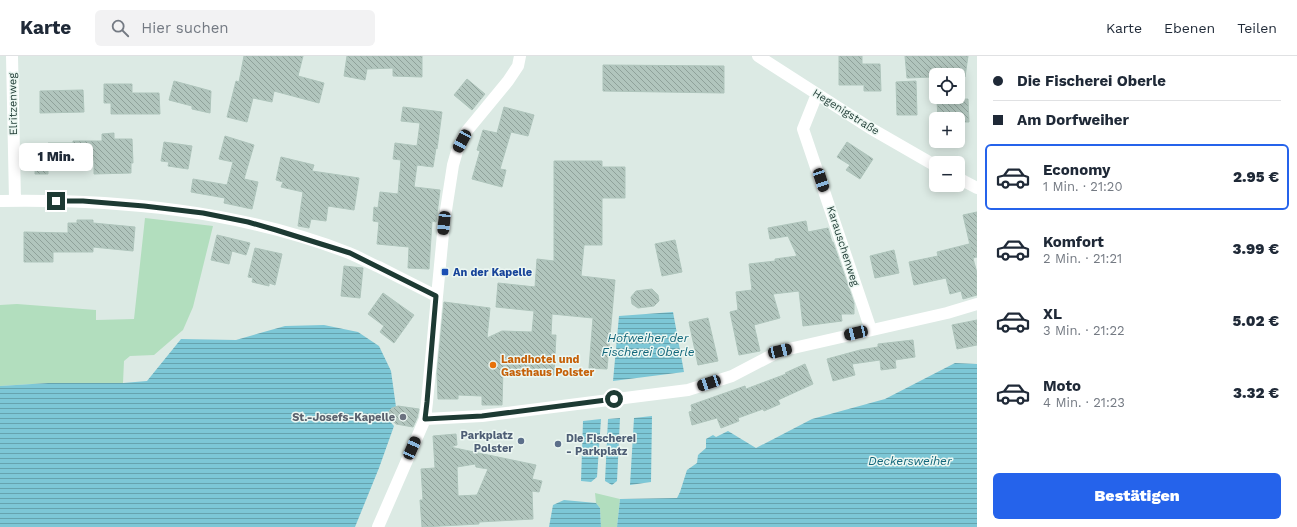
<!DOCTYPE html>
<html lang="de">
<meta charset="utf-8">
<style>
body{margin:0;font-family:"Work Sans",sans-serif;background:#f2f2f3;color:#1f2937;height:100vh;display:flex;flex-direction:column;font-size:15px;white-space:nowrap}
*{box-sizing:border-box;margin:0}
p{font-size:13px;color:#747a83}
.icon{flex:none;width:22px;height:22px;fill:none;stroke:currentColor;stroke-width:2;stroke-linecap:round;stroke-linejoin:round}
.map{position:relative;flex:1;overflow:hidden}
.drawer{display:flex;flex-direction:column;background:#fff;width:320px}
.drawer>*{flex:none}
.banner{display:grid;align-content:center;height:88px;padding:0 16px;background:#fff}
.buttons{position:absolute;left:929px;top:12px;display:grid;gap:8px}
.buttons a{display:grid;place-items:center;width:36px;height:36px;border-radius:6px;background:#fff;box-shadow:0 2px 10px #0003;font-size:20px}
.end{position:absolute;width:18px;height:18px;margin:-9px;border:5px solid #1d3a33;background:#fff;box-shadow:0 0 0 2px #fff}
.from{border-radius:50%}
.bubble{position:absolute;height:28px;border-radius:6px;background:#fff;box-shadow:0 2px 10px #0003;font-size:13px;font-weight:800;line-height:28px;text-align:center}
.car{position:absolute;width:12px;height:24px;margin:-12px -6px;border-radius:5px;box-shadow:0 0 3px 1px #0007;background:linear-gradient(#222 24%,#8ab4d8 0 40%,#222 0 76%,#8ab4d8 0 86%,#222 0)}
.banner b{display:flex;align-items:center;gap:14px;height:38px;font-size:15px}
.banner b+b{border-top:1px solid #e0e1e3}
.banner i{width:10px;height:10px;background:#1f2937}
ul{padding:0;list-style:none}
li{display:flex;align-items:center;gap:12px;height:66px;margin:0 8px 6px;padding:0 8px;border:2px solid transparent;border-radius:6px}
li div{flex:1}
li b{display:block;font-size:15px}
li em{font-style:normal;font-weight:800}
li.selected{border-color:#2563eb}
li>.icon{width:36px;height:36px;stroke-width:1.5}
.action{display:flex;gap:8px;margin-top:auto;padding:8px 16px}
.action a{flex:1;height:46px;border-radius:6px;background:#2563eb;color:#fff;font-size:16px;font-weight:800;line-height:46px;text-align:center}
header{display:flex;align-items:center;gap:24px;box-sizing:border-box;height:56px;padding:0 20px;background:#fff;border-bottom:1px solid #e0e1e3}
header strong{font-size:19px}
nav{display:flex;gap:22px;margin-inline-start:auto;font-size:14px}
.search{width:280px;height:36px;background:#f2f2f3;display:flex;align-items:center;gap:10px;box-sizing:border-box;padding:0 14px;border-radius:6px;color:#747a83;font-size:15px}
main{display:flex;flex:1;min-height:0}
.map>svg:first-child{display:block}
</style>
<header>
<strong>Karte</strong>
<div class="search"><svg class="icon" aria-label="search" viewBox="0 0 24 24"><circle cx="10" cy="10" r="6"/><path d="M15 15l6 6"/></svg>Hier suchen</div>
<nav><a>Karte</a><a>Ebenen</a><a>Teilen</a></nav>
</header>
<main>
<div class="map">
<svg width="977" height="471" viewBox="0 0 977 471">
<defs>
<pattern id="water-rules" width="6" height="5" patternUnits="userSpaceOnUse"><rect width="6" height="5" fill="#7dc7d6"/><path d="M0 2.5h6" fill="none" stroke="#66a3ae"/></pattern>
<pattern id="building-back-hatch" width="6" height="6" patternUnits="userSpaceOnUse"><rect width="6" height="6" fill="#b1c5bd"/><path d="M-1 5l2 2M0 0l6 6M5-1l2 2" fill="none" stroke="#8fa19a"/></pattern>
</defs>
<rect width="100%" height="100%" fill="#dceae4"/>
<!-- green -->
<path fill="#b2debe" d="M145,162L213,170L193,251L183,274L154,299L130,300L124,305L123,327H48L0,330V249L17,248L96,254V264L134,263Z
M595,437L620,443L617,471H601L600,452L596,447Z"/>
<!-- water -->
<path fill="url(#water-rules)" d="M673,256L684,316L613,325L619,260Z
M324,269L358,276L379,290L391,315L396,351L391,353C388,361 388,364 394,370L379,412L355,471H0V330L48,327H123L147,325L181,283L236,284L285,270Z
M955,307L977,308V471H617L620,443L677,442L680,436L687,414L697,407L698,399L706,392V383L713,379L716,381L728,375L756,392L812,363L885,343Z
M652,360L651,426L630,429L634,362Z
M620,362L617,425L612,429L605,425L608,363Z
M601,363L597,421L591,426L581,425L583,365Z
M564,444L596,447L600,452L601,471H549L553,449Z"/>
<!-- building -->
<path fill="url(#building-back-hatch)" stroke="#aec4bb" fill-rule="evenodd" d="M244,0H303L298,20L324,27L319,47L274,35L272,46L253,42L247,66L227,61L236,25L239,26Z
M347,0H422V21L393,20V12L367,13L365,24L344,20Z
M839,0H862V8H880L881,35H864V29H839Z
M905,0H968L965,21L932,16V21L907,22Z
M603,9L724,10V37L603,35Z
M467,23L485,38L472,54L454,39Z
M174,25L211,35L210,57L192,53V50L169,44Z
M916,25L917,59H897L896,26Z
M104,28H132V37H159L160,58H111V47H104Z
M83,34L84,56L40,57V35Z
M968,43L969,66H958V63H938L937,44Z
M403,51L442,56L437,93L436,92L433,111L417,109L414,131L440,134L436,166L432,165L429,213L408,212L409,191L377,188L379,166L373,165L374,151L378,152L380,136L398,138L401,104L393,103L395,87L417,90L420,67L401,65Z
M504,51L534,59L528,80L511,76L500,113L506,114L502,131L472,123L480,95L477,94L483,74L497,77Z
M114,77V83H132L133,107H131V117L94,118V104H60V113H48V118H35L36,94H48V87H73V85H102V78Z
M225,80L254,89L244,123L258,126L252,153L224,147L225,142L191,136L193,123L227,129L233,106L219,103Z
M164,86L192,90L188,113L168,110L169,106L161,105Z
M847,86L873,103L860,123L846,114L850,109L837,101Z
M281,101L314,109L312,115L359,122L354,154L328,150L326,165L311,163L309,172L298,170L303,136L281,131L283,126L276,124Z
M554,105H602V111H625V142H602V189H584L581,220L615,224L607,313L589,312L593,262L552,258L551,279H556L554,319L530,318V314L503,313L502,349H482V340L458,339V343H438L437,317L444,246L490,252L487,282L502,275L532,276L534,255L496,251L498,227L535,231L537,203L554,205Z
M977,156V201L973,202L963,159Z
M77,164H93V167L135,171L133,195L93,191V196H53V206H24V176L68,177V167H77Z
M806,165L808,176L828,172L832,186H833L854,247V258H841L842,265L803,270L799,235L773,238L780,262L754,269L760,295L739,299L730,256L738,254L736,236L752,234L749,208L775,205V203L797,200L788,180L770,183L768,172Z
M217,179L250,187L246,199L232,195L229,208L211,204Z
M675,184L682,216L662,220L655,188Z
M969,188L977,217V239L963,243L961,235L950,238L946,222L914,229L909,206L938,200L937,196Z
M255,192L282,198L275,229L269,227V230L252,226L253,222L248,221Z
M894,194L899,217L875,222L870,200Z
M344,210L363,212L360,242L341,240Z
M652,233L658,239L659,245L654,250L638,252L632,248L631,241L636,235Z
M383,237L414,259L394,287L380,276L384,270L368,258Z
M708,262L718,305L698,309L689,266Z
M977,264V289L957,293L952,269Z
M913,284L915,301L895,304L896,312L881,314L880,304L852,308L855,319L833,325L827,303L860,294L878,291V288Z
M805,308L813,328L778,344L780,348L764,355L763,353L738,362L739,365L721,372L717,362L692,369L689,356L692,355L691,349L745,330L746,333L786,318L785,317Z
M398,350L419,353L417,362L413,371L396,368L389,362V355L392,352Z
M456,378L457,389L450,391L536,409L532,423L542,425L539,436L532,435L533,463L479,466V468L422,471L420,444H423L421,413L435,412L433,380ZM475,408L476,411L488,413L477,439L458,440L457,411Z"/>
<g fill="none" stroke-linecap="round" stroke-linejoin="round">
<!-- street -->
<path stroke="#fff" stroke-width="12" d="M12,0L15,144
M758,0L870,72L936,110
M817,38L803,73L871,274
M958,122L977,132
M0,145C118,143 238,154 349,197C359,201 369,207 379,211C398,221 417,230 436,240
M425,363L482,360L688,334L732,320L780,295L947,257L977,248
M378,471L425,363L427,346L444,167L453,109L457,95L466,76L508,25L518,10L520,0"/>
</g>
<g fill="none" stroke-linecap="round" stroke-linejoin="round">
<!-- route -->
<path stroke="#1d3a33" stroke-width="5" d="M56,145H83L144,150L203,157L248,166L276,174L350,197L436,240L427,346L425,363L482,360L614,343"/>
</g>
<!-- markers -->
<rect fill="#1a4fb4" stroke="#ecf7f2" stroke-width="1.5" x="441" y="212" width="8" height="8" rx="2"/>
<circle fill="#e8710a" stroke="#ecf7f2" stroke-width="1.5" cx="493" cy="309" r="4"/>
<circle fill="#6b7280" stroke="#ecf7f2" stroke-width="1.5" cx="403" cy="361" r="4"/>
<g fill="#5c6f8a" stroke="#ecf7f2" stroke-width="1.5">
<circle cx="521" cy="385" r="4"/>
<circle cx="558" cy="388" r="4"/>
</g>
<g text-anchor="middle" dominant-baseline="central" stroke-width="3" stroke-linejoin="round" paint-order="stroke">
<!-- street labels -->
<g font-size="11" fill="#1d3a33" stroke="#ecf7f2">
<text transform="translate(13 48) rotate(-91)">Elritzenweg</text>
<text transform="translate(846 56) rotate(32)">Hegenigstraße</text>
<text transform="translate(843 190) rotate(72)">Karauschenweg</text>
</g>
<!-- transit labels -->
<g font-size="11" font-weight="bold" fill="#164399" stroke="#ecf7f2" text-anchor="start">
<text x="453" y="216">An der Kapelle</text>
</g>
<!-- food labels -->
<g font-size="11" font-weight="bold" fill="#c56008" stroke="#ecf7f2" text-anchor="start">
<text x="501" y="303">Landhotel und<tspan x="501" dy="13">Gasthaus Polster</tspan></text>
</g>
<!-- worship labels -->
<g font-size="11" font-weight="bold" fill="#5b616d" stroke="#ecf7f2" text-anchor="end">
<text x="395" y="361">St.-Josefs-Kapelle</text>
</g>
<!-- service labels -->
<g font-size="11" font-weight="bold" fill="#4e5e75" stroke="#ecf7f2" text-anchor="end">
<text x="513" y="379">Parkplatz<tspan x="513" dy="13">Polster</tspan></text>
<text x="566" y="382" text-anchor="start">Die Fischerei<tspan x="566" dy="13">- Parkplatz</tspan></text>
</g>
<!-- water labels -->
<g font-size="12" font-style="italic" fill="#12677b" stroke="#ecf7f2">
<text x="648" y="282">Hofweiher der<tspan x="648" dy="14">Fischerei Oberle</tspan></text>
<text x="910" y="405">Deckersweiher</text>
</g>
</g>
</svg>
<div class="buttons">
<a><svg class="icon" aria-label="locate" viewBox="0 0 24 24"><circle cx="12" cy="12" r="6"/><path d="M12 2v4M12 18v4M2 12h4M18 12h4"/></svg></a>
<a>+</a>
<a>−</a>
</div>
<i class="end from" style="left:614px;top:343px"></i>
<i class="end" style="left:56px;top:145px"></i>
<div class="bubble" style="left:19px;top:87px;width:74px">1 Min.</div>
<i class="car" style="left:462px;top:85px;rotate:208deg"></i>
<i class="car" style="left:821px;top:124px;rotate:162deg"></i>
<i class="car" style="left:444px;top:167px;rotate:186deg"></i>
<i class="car" style="left:856px;top:277px;rotate:257deg"></i>
<i class="car" style="left:780px;top:295px;rotate:77deg"></i>
<i class="car" style="left:709px;top:327px;rotate:252deg"></i>
<i class="car" style="left:412px;top:392px;rotate:24deg"></i>
</div>
<section class="drawer">
<div class="banner">
<b><i class="from"></i>Die Fischerei Oberle</b>
<b><i></i>Am Dorfweiher</b>
</div>
<ul>
<li class="selected"><svg class="icon" aria-label="car" viewBox="0 0 24 24"><path d="M5 17H2v-5l4-1 3-4h7l3 4 3 1v5h-3M9 17h6M6 11h13"/><circle cx="7" cy="17" r="2"/><circle cx="17" cy="17" r="2"/></svg><div><b>Economy</b><p>1 Min. · 21:20</p></div><em>2.95 €</em></li>
<li><svg class="icon" aria-label="car" viewBox="0 0 24 24"><path d="M5 17H2v-5l4-1 3-4h7l3 4 3 1v5h-3M9 17h6M6 11h13"/><circle cx="7" cy="17" r="2"/><circle cx="17" cy="17" r="2"/></svg><div><b>Komfort</b><p>2 Min. · 21:21</p></div><em>3.99 €</em></li>
<li><svg class="icon" aria-label="car" viewBox="0 0 24 24"><path d="M5 17H2v-5l4-1 3-4h7l3 4 3 1v5h-3M9 17h6M6 11h13"/><circle cx="7" cy="17" r="2"/><circle cx="17" cy="17" r="2"/></svg><div><b>XL</b><p>3 Min. · 21:22</p></div><em>5.02 €</em></li>
<li><svg class="icon" aria-label="car" viewBox="0 0 24 24"><path d="M5 17H2v-5l4-1 3-4h7l3 4 3 1v5h-3M9 17h6M6 11h13"/><circle cx="7" cy="17" r="2"/><circle cx="17" cy="17" r="2"/></svg><div><b>Moto</b><p>4 Min. · 21:23</p></div><em>3.32 €</em></li>
</ul>
<div class="action"><a>Bestätigen</a></div>
</section>
</main>
